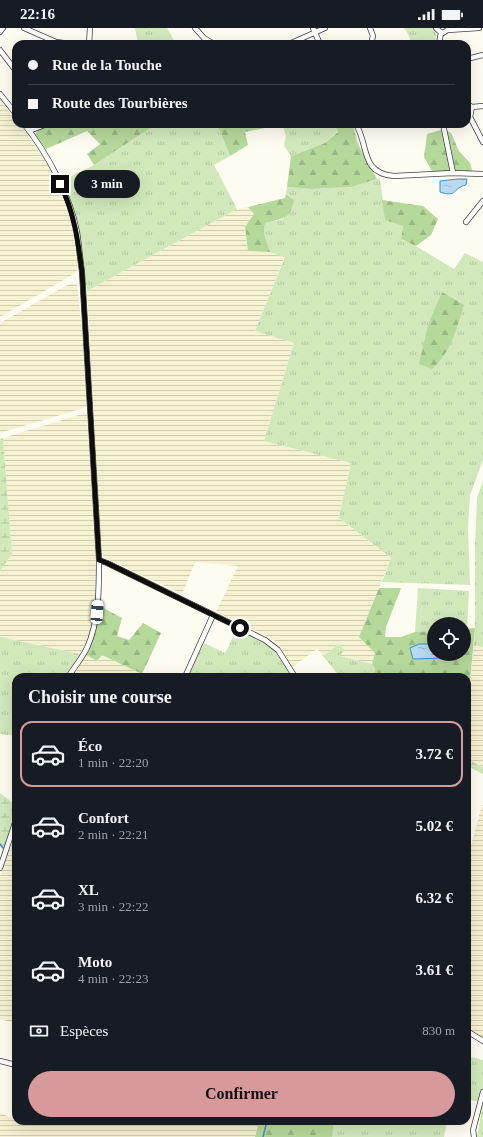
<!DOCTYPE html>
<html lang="fr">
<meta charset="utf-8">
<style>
body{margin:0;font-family:Georgia,serif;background:#20242c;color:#f1f3f6;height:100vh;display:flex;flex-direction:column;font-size:15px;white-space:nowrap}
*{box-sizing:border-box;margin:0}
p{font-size:13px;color:#9ea1a6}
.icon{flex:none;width:22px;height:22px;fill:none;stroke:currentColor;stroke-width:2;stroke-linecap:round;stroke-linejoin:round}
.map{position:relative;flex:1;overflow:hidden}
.details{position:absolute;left:12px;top:645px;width:459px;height:452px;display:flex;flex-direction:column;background:#171b24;border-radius:12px;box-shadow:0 4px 16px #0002}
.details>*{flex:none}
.top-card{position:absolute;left:12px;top:12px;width:459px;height:88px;border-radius:12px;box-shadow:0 4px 16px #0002;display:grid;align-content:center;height:88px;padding:0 16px;background:#171b24}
.controls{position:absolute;left:427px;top:589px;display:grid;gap:8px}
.controls a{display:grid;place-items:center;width:44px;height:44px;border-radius:50%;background:#171b24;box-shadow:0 4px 16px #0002;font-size:20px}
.end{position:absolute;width:18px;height:18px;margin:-9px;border:5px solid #0e0e0e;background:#fff;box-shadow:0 0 0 2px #fff}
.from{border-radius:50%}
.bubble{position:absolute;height:28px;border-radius:14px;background:#171b24;box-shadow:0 4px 16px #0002;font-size:13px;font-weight:700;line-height:28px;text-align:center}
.car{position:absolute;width:12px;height:24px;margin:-12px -6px;border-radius:5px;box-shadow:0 0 3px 1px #0007;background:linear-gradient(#fff 24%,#345 0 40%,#fff 0 76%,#345 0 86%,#fff 0)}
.top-card b{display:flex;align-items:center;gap:14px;height:38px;font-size:15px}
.top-card b+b{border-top:1px solid #363941}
.top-card i{width:10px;height:10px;background:#f1f3f6}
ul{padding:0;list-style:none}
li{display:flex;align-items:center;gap:12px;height:66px;margin:0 8px 6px;padding:0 8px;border:2px solid transparent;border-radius:12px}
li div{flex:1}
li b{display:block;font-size:15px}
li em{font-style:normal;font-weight:700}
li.current{border-color:#d8999c}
li>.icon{width:36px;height:36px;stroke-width:1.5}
h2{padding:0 16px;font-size:18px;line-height:48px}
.pay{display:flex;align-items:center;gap:10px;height:44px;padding:0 16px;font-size:15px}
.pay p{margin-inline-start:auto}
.primary-button{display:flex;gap:8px;margin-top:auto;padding:8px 16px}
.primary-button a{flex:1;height:46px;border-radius:24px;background:#d8999c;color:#111;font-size:16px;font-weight:700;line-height:46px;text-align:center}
.status{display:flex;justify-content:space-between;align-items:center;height:28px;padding:0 20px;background:#171b24;direction:ltr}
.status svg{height:11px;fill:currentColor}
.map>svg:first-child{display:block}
</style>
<div class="status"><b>22:16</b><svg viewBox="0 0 49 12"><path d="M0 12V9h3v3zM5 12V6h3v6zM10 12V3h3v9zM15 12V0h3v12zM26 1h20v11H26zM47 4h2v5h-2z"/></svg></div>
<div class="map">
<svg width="483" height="1109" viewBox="0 0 483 1109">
<defs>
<pattern id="farmland-rules" width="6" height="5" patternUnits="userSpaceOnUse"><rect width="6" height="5" fill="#f4f2d1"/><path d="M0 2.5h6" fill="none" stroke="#d0ceb2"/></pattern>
<pattern id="grass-tufts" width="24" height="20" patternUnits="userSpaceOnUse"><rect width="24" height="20" fill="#d1e8bb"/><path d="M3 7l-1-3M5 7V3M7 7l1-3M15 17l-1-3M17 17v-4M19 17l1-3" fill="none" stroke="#b2c6a0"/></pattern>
<pattern id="forest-firs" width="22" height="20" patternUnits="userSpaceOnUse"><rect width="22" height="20" fill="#b5d89b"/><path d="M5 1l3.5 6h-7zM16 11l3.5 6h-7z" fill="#9ab884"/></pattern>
<pattern id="wetland-marsh" width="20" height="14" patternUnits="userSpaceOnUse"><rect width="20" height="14" fill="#d1e8bb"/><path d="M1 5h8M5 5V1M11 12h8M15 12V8" fill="none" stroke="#b2c6a0"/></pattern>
<pattern id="water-ripples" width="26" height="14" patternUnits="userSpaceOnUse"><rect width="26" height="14" fill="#b7dbf4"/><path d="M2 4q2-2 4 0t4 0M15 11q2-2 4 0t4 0" fill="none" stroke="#9cbbd0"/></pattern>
</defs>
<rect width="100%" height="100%" fill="#fefcf0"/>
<!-- farmland -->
<path fill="url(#farmland-rules)" d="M0,72L16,93V96H19L24,102L48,137L70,186L78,232L77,244L0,289Z
M248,179L254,186L245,199L248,223L270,224L285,228L255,303L294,315L264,413L351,435L339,490L391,530L359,609L375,625L372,636L340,628L339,616L323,628L317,621L292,639L278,615L263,606L216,584L238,538L195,534L182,566L105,530L101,524L87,263L237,181Z
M69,256H77L83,313L87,379L0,405V295Z
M85,385L87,387L96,534V571L90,606L80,626L0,609V543L12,526L3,410Z
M474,617L483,619V739L467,731V686Z
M86,627L97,633L102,627L148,649H73Z
M483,774V1010L467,1000V832Z
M16,802V996L0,991V848Z
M0,1085L18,1093H259L255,1109H0Z"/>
<!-- grass -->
<path fill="url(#grass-tufts)" d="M135,0H167L176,16H138Z
M404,0H436V16H412L407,4Z
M152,96H217L230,128L214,137L237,181L87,263L77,191L62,153L94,137L152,99Z
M282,96H336L338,103L325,115L291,128L284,118L286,108Z
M380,150L385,191L403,198L401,211L416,218L454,241L465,225L483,234V432L470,467L468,500L470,557L382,554L391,530L339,490L351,435L264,413L294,315L255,303L285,229L270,224L264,205L265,195L283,191L294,172L286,166L287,159L311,161L351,159Z
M483,453V619L474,617L475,600V518L477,470Z
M418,560L469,563L467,600L464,601V596H434V603L415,604Z
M237,601L263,613L275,622L293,649H188L204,615L225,625Z
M0,609L80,626L66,649H16V708L0,706Z
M339,616L344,622L340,628L372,636L375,641L373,649H340L323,628Z
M467,731L483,739V746L467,738Z
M467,1028L483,1032V1075L467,1071Z
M483,1075V1109H477Z
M334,1093H447L444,1109H332Z"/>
<!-- forest -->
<path fill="url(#forest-firs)" d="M54,96H152V99L94,137L87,126L100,116L87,103L46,121L35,106L38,102Z
M217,96H272L265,100L245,104L248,117L230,128Z
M336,96H352L353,97L358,116L377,151L351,159L311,161L287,159L291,128L325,115L338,104Z
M444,101L451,105L459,123L470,135L473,145L432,143L424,129L427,106Z
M286,166L294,172C290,192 283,190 265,195L264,205L270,224L248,223L245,199L254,186L248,179L285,170Z
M382,172L423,178L438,191L431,207L416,218L401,211L403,198L385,192Z
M442,264L464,277C457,299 451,325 432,341L419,336L428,297Z
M379,560H401L386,599L385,609H401L415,604L434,603V616H419L413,631L441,630L444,626H464V601L475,600L467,686V649H373L375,641L372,636L375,625L359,609Z
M100,578L122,590L117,608L129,612L143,595L161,605L142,646L102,627L97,633L86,627L93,613Z
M259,1093H334L332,1109H255Z"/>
<!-- wetland -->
<path fill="url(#wetland-marsh)" d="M3,410L12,526L0,543V411Z
M0,765L16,777V786L4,822L0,818Z"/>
<!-- water -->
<path fill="url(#water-ripples)" stroke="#408ec9" d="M458,151H467L466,157C452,160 458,170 440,164V153Z
M419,616H434V626H444L441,630L413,631L410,620Z"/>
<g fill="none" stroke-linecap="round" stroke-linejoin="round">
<!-- stream -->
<path stroke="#408ec9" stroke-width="1.5" d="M0,816L3,820
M263,1109L267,1093"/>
<defs>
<path id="minor" d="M24,0L56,14L72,16
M195,0L204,10L214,16
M313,0L320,16
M370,0L373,8L371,16
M436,0L439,3L443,5L449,1
M448,2L479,0
M0,4L3,0
M89,16L90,0
M289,16L325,0
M439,16L441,4
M0,22L16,43
M467,31L483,27
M0,66L16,86
M467,76L472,79L483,78
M472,79L470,89L483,114
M24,96C47,125 70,167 77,204C79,217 80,230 82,244L99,532C99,562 99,593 87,620C82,630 74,640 68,649
M356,96C369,118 360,145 394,148L453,145L483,146
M443,96L453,145
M29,103L47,96
M466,194L483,173
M99,532L107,535L265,612L278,622L295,649
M185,649L213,587
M0,840L16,792
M467,1003L483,1013
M0,1033L16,1037
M474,1109L473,1102L483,1064"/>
</defs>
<!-- minor casing -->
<use href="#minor" stroke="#414141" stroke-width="6"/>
<!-- minor -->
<use href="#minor" stroke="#fff" stroke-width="4.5"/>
</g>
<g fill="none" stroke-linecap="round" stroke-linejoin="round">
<!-- route -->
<path stroke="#0e0e0e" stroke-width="5" d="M60,156C74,183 78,213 82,244L99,532L107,535L240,600"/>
</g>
</svg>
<div class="controls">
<a><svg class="icon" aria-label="locate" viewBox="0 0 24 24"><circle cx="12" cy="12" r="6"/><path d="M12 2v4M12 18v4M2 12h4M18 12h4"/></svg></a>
</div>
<i class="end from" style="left:240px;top:600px"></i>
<i class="end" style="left:60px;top:156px"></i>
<div class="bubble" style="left:74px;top:142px;width:66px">3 min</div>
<i class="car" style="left:97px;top:584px;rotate:4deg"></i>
<div class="top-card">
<b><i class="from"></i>Rue de la Touche</b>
<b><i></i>Route des Tourbières</b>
</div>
<section class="details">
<h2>Choisir une course</h2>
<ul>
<li class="current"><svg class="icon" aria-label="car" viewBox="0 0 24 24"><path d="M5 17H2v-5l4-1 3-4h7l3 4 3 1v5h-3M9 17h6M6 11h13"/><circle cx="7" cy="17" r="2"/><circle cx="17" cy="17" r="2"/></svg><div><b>Éco</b><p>1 min · 22:20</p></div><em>3.72 €</em></li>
<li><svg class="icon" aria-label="car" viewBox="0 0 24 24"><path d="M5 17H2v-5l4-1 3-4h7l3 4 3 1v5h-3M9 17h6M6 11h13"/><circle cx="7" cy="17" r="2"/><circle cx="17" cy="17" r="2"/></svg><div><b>Confort</b><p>2 min · 22:21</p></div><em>5.02 €</em></li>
<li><svg class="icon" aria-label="car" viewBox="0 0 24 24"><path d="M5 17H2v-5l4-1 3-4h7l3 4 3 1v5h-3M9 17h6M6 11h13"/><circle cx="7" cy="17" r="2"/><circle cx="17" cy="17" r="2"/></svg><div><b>XL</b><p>3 min · 22:22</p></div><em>6.32 €</em></li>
<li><svg class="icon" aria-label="car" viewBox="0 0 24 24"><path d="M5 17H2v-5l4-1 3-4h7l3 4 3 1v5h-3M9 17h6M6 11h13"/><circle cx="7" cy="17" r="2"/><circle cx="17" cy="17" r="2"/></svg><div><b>Moto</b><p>4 min · 22:23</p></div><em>3.61 €</em></li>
</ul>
<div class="pay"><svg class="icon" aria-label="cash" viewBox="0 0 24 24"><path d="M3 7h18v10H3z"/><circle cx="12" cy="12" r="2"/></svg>Espèces<p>830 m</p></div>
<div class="primary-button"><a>Confirmer</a></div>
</section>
</div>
